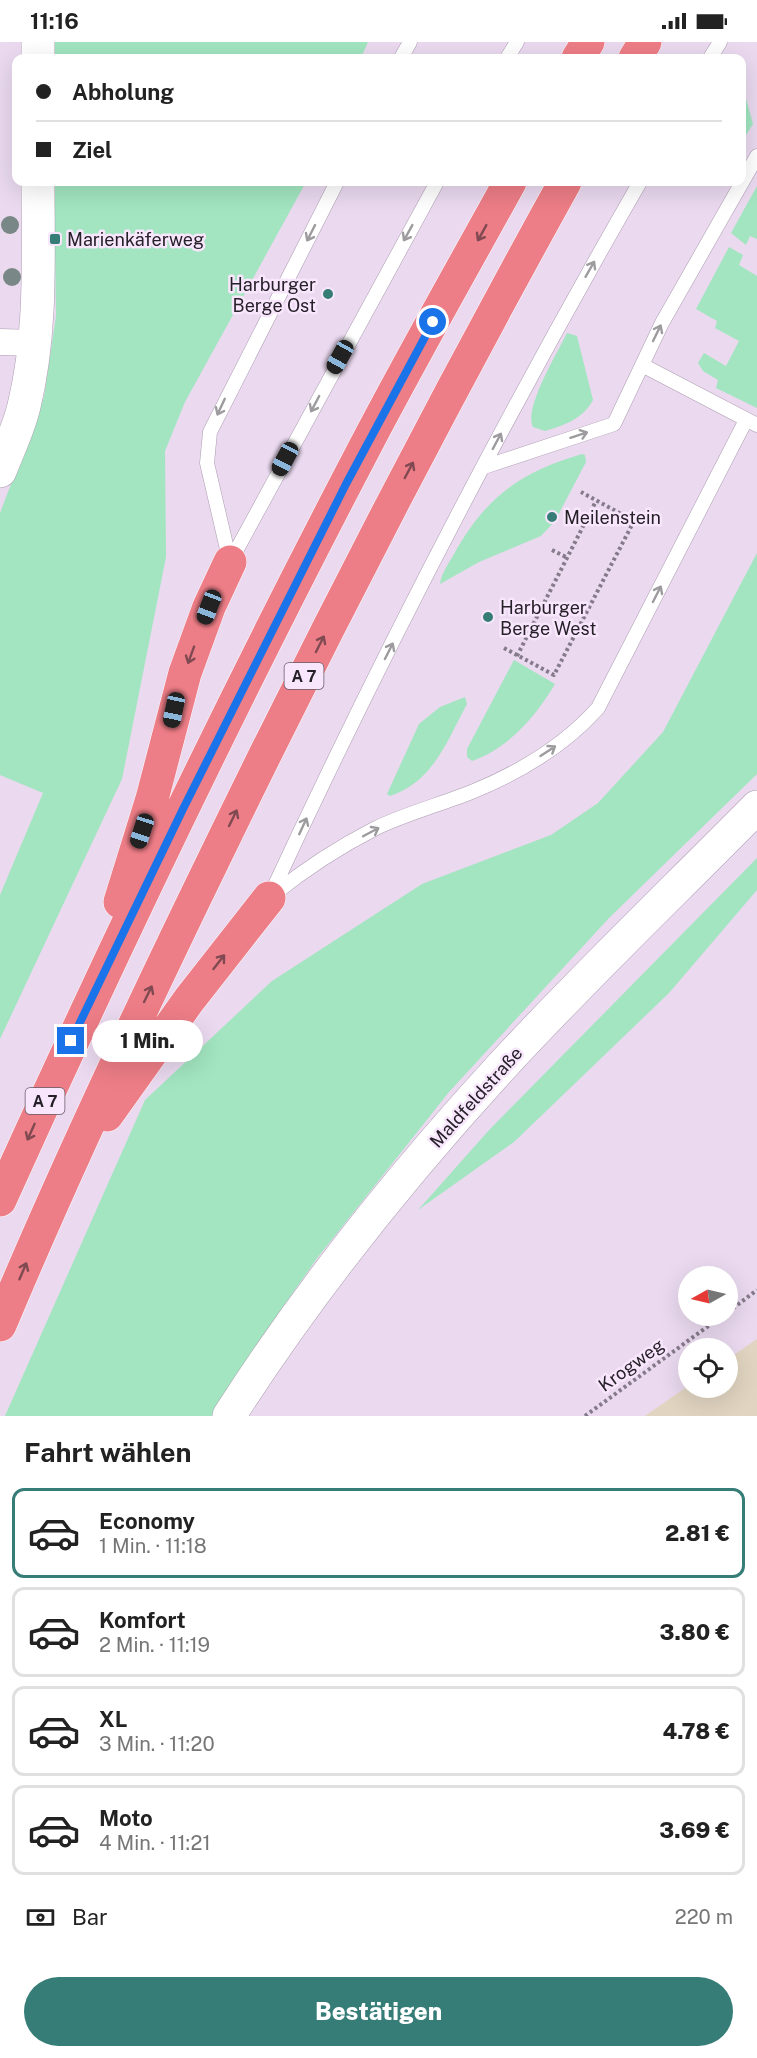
<!DOCTYPE html>
<html lang="de">
<meta charset="utf-8">
<style>
body{margin:0;font-family:"Public Sans",sans-serif;background:#f6f6f6;color:#222;height:100vh;display:flex;flex-direction:column;font-size:22px;white-space:nowrap}
*{box-sizing:border-box;margin:0}
p{font-size:20px;color:#767676}
.icon{flex:none;width:33px;height:33px;fill:none;stroke:currentColor;stroke-width:2;stroke-linecap:round;stroke-linejoin:round}
.map{position:relative;height:1374px;overflow:hidden}
.drawer{display:flex;flex-direction:column;background:#fff;flex:1}
.drawer>*{flex:none}
.guide{position:absolute;left:12px;top:12px;width:734px;height:132px;border-radius:12px;box-shadow:0 6px 24px #0002;display:grid;align-content:center;height:132px;padding:0 24px;background:#fff}
.needle{width:39px;rotate:262deg}
.controls{position:absolute;left:678px;top:1224px;display:grid;gap:12px}
.controls a{display:grid;place-items:center;width:60px;height:60px;border-radius:50%;background:#fff;box-shadow:0 6px 24px #0002;font-size:30px}
.end{position:absolute;width:27px;height:27px;margin:-14px;border:8px solid #1a73e8;background:#fff;box-shadow:0 0 0 3px #fff}
.from{border-radius:50%}
.bubble{position:absolute;height:42px;border-radius:21px;background:#fff;box-shadow:0 6px 24px #0002;font-size:20px;font-weight:800;line-height:42px;text-align:center}
.car{position:absolute;width:18px;height:36px;margin:-18px -9px;border-radius:8px;box-shadow:0 0 4px 2px #0007;background:linear-gradient(#222 24%,#8ab4d8 0 40%,#222 0 76%,#8ab4d8 0 86%,#222 0)}
.guide b{display:flex;align-items:center;gap:21px;height:57px;font-size:22px}
.guide b+b{border-top:2px solid #e0e0e0}
.guide i{width:15px;height:15px;background:#222}
ul{padding:0;list-style:none}
li{display:flex;align-items:center;gap:18px;height:90px;margin:0 12px 9px;padding:0 12px;border:3px solid #e0e0e0;border-radius:12px}
li div{flex:1}
li b{display:block;font-size:22px}
li em{font-style:normal;font-weight:800}
li.active{border-color:#367d78}
li>.icon{width:54px;height:54px;stroke-width:1.5}
h2{padding:0 24px;font-size:27px;line-height:72px}
.pay{display:flex;align-items:center;gap:15px;height:66px;padding:0 24px;font-size:22px}
.pay p{margin-inline-start:auto}
.action{display:flex;gap:12px;margin-top:auto;padding:12px 24px}
.action a{flex:1;height:69px;border-radius:36px;background:#367d78;color:#fff;font-size:24px;font-weight:800;line-height:69px;text-align:center}
.status{display:flex;justify-content:space-between;align-items:center;height:42px;padding:0 30px;background:#fff;direction:ltr}
.status svg{height:16px;fill:currentColor}
.map>svg:first-child{display:block}
</style>
<div class="status"><b>11:16</b><svg viewBox="0 0 49 12"><path d="M0 12V9h3v3zM5 12V6h3v6zM10 12V3h3v9zM15 12V0h3v12zM26 1h20v11H26zM47 4h2v5h-2z"/></svg></div>
<div class="map">
<svg width="757" height="1374" viewBox="0 0 757 1374">
<rect width="100%" height="100%" fill="#ead9ef"/>
<!-- industrial -->
<path fill="#e1d5c1" d="M757,1297V1374H645L688,1344L728,1346V1317Z"/>
<!-- green -->
<path fill="#a2e5c0" d="M52,0H368L361,16H53Z
M741,38L753,82L746,93L741,74Z
M54,140H306L185,360L165,409L166,515L122,737L0,997V853L43,751L0,733V471L44,355L56,274Z
M757,144V197L750,194L746,203L731,191Z
M729,205L743,213L739,223L757,234V366L716,346L718,338L703,329L698,321L704,311L726,324L739,299L715,286L717,279L696,267Z
M567,291L577,294L593,358C584,376 563,384 545,389L533,385C523,367 558,310 567,291Z
M582,412L585,413L586,420L555,479L541,494L479,520L440,542C441,532 449,521 454,512C485,456 520,430 582,412Z
M757,511V732L609,876L449,1050L318,1215L261,1296L212,1374H5L145,1058L272,939L422,842L551,793L598,761L663,690Z
M514,618L555,642C536,674 509,706 472,719L467,715V707Z
M465,655L467,662C447,699 433,740 390,754L387,752L419,682L440,665Z
M757,816V848L669,951L514,1100L418,1168L490,1087Z"/>
<g fill="none" stroke-linecap="round" stroke-linejoin="round">
<defs>
<path id="lane" d="M401,16L410,0
M507,16L517,0
M710,16L720,0
M642,323L757,383
M484,425L614,382L662,281L757,114
M230,520L437,140
M230,520L207,421L210,390L337,140
M273,853C305,827 339,805 376,786C408,771 442,762 474,749C520,730 565,703 598,666L746,378
M269,856C382,612 506,373 640,140"/>
<path id="street" d="M0,300L36,301"/>
<path id="secondary" d="M38,0V16
M0,429C8,408 19,386 24,364C42,290 38,215 38,140
M229,1374C309,1249 402,1133 502,1024C584,935 672,851 757,765"/>
<path id="highway" d="M578,16L588,0
M635,16L645,0
M120,860L152,757L185,631L209,565L230,520
M107,1073L189,958L269,856
M0,1158C115,903 237,649 367,401C413,313 462,227 510,140
M0,1283C66,1125 139,971 214,817C325,588 442,362 565,140"/>
</defs>
<!-- lane casing -->
<use href="#lane" stroke="#ac9cb1" stroke-width="15"/>
<!-- street casing -->
<use href="#street" stroke="#ac9cb1" stroke-width="27"/>
<!-- secondary casing -->
<use href="#secondary" stroke="#ac9cb1" stroke-width="34"/>
<!-- highway casing -->
<use href="#highway" stroke="#fff" stroke-width="34"/>
<!-- path -->
<path stroke="#857a89" stroke-width="4" stroke-dasharray="3 3" stroke-linecap="butt" d="M570,473L585,481
M552,508L568,516
M504,606L554,633L634,479L581,450
M517,614L596,459
M728,1270L757,1248
M585,1374L722,1274"/>
<!-- lane -->
<use href="#lane" stroke="#fff" stroke-width="14"/>
<!-- street -->
<use href="#street" stroke="#fff" stroke-width="26"/>
<!-- secondary -->
<use href="#secondary" stroke="#fff" stroke-width="33"/>
<!-- highway -->
<use href="#highway" stroke="#ed7d86" stroke-width="33"/>
</g>
<!-- trees -->
<g fill="#798786">
<circle cx="10" cy="183" r="9"/>
<circle cx="12" cy="235" r="9"/>
</g>
<!-- one-way arrows -->
<defs><path id="oneway-shaft" d="M-6 0H5M1.5-3L5.5 0L1.5 3" fill="none" stroke-width="1.6" stroke-linecap="round" stroke-linejoin="round" transform="scale(1.5)"/></defs>
<g stroke="#9d9b9e">
<use href="#oneway-shaft" transform="translate(311 191) rotate(117)"/>
<use href="#oneway-shaft" transform="translate(408 191) rotate(119)"/>
<use href="#oneway-shaft" transform="translate(590 227) rotate(-60)"/>
<use href="#oneway-shaft" transform="translate(657 291) rotate(-64)"/>
<use href="#oneway-shaft" transform="translate(315 362) rotate(118)"/>
<use href="#oneway-shaft" transform="translate(221 365) rotate(115)"/>
<use href="#oneway-shaft" transform="translate(579 393) rotate(-18)"/>
<use href="#oneway-shaft" transform="translate(497 399) rotate(-62)"/>
<use href="#oneway-shaft" transform="translate(657 552) rotate(-63)"/>
<use href="#oneway-shaft" transform="translate(389 609) rotate(-63)"/>
<use href="#oneway-shaft" transform="translate(548 709) rotate(-33)"/>
<use href="#oneway-shaft" transform="translate(303 784) rotate(-65)"/>
<use href="#oneway-shaft" transform="translate(371 790) rotate(-28)"/>
</g>
<g stroke="#804a52">
<use href="#oneway-shaft" transform="translate(482 191) rotate(119)"/>
<use href="#oneway-shaft" transform="translate(409 428) rotate(-62)"/>
<use href="#oneway-shaft" transform="translate(320 602) rotate(-63)"/>
<use href="#oneway-shaft" transform="translate(191 613) rotate(110)"/>
<use href="#oneway-shaft" transform="translate(233 776) rotate(-64)"/>
<use href="#oneway-shaft" transform="translate(219 920) rotate(-52)"/>
<use href="#oneway-shaft" transform="translate(148 952) rotate(-64)"/>
<use href="#oneway-shaft" transform="translate(31 1090) rotate(114)"/>
<use href="#oneway-shaft" transform="translate(23 1229) rotate(-67)"/>
</g>
<g fill="none" stroke-linecap="round" stroke-linejoin="round">
<!-- route -->
<path stroke="#1a73e8" stroke-width="8" d="M71,999L183,767L346,442L433,280"/>
</g>
<!-- markers -->
<g fill="#367d78" stroke="#f8e6fc" stroke-width="2">
<rect x="49" y="191" width="12" height="12" rx="3"/>
<circle cx="328" cy="252" r="6"/>
<circle cx="552" cy="475" r="6"/>
<circle cx="488" cy="575" r="6"/>
</g>
<g text-anchor="middle" dominant-baseline="central" stroke-width="5" stroke-linejoin="round" paint-order="stroke">
<!-- shield labels -->
<g fill="#f8e6fc" stroke="#655b68" stroke-width="1.5">
<rect x="284.5" y="621" width="39" height="26" rx="4.5"/>
<rect x="25.5" y="1046" width="39" height="26" rx="4.5"/>
</g>
<g font-size="16" font-weight="bold" fill="#262028">
<text x="304" y="634">A 7</text>
<text x="45" y="1059">A 7</text>
</g>
<!-- poi labels -->
<g font-size="18" fill="#262028" stroke="#f8e6fc" text-anchor="start">
<text x="67" y="197">Marienkäferweg</text>
<text x="316" y="242" text-anchor="end">Harburger<tspan x="316" dy="21">Berge Ost</tspan></text>
<text x="564" y="475">Meilenstein</text>
<text x="500" y="565">Harburger<tspan x="500" dy="21">Berge West</tspan></text>
</g>
<!-- street labels -->
<g font-size="18" fill="#262028" stroke="#f8e6fc">
<text transform="translate(476 1055) rotate(-48)">Maldfeldstraße</text>
<text transform="translate(631 1323) rotate(-36)">Krogweg</text>
</g>
</g>
</svg>
<div class="controls">
<a><svg class="needle" viewBox="-14 -14 28 28"><path d="M0-13l5 13h-10z" fill="#e53935"/><path d="M0 13l5-13h-10z" fill="#767676"/></svg></a>
<a><svg class="icon" aria-label="locate" viewBox="0 0 24 24"><circle cx="12" cy="12" r="6"/><path d="M12 2v4M12 18v4M2 12h4M18 12h4"/></svg></a>
</div>
<i class="end from" style="left:433px;top:280px"></i>
<i class="end" style="left:71px;top:999px"></i>
<div class="bubble" style="left:92px;top:978px;width:111px">1 Min.</div>
<i class="car" style="left:340px;top:315px;rotate:209deg"></i>
<i class="car" style="left:285px;top:417px;rotate:208deg"></i>
<i class="car" style="left:209px;top:565px;rotate:201deg"></i>
<i class="car" style="left:174px;top:668px;rotate:192deg"></i>
<i class="car" style="left:142px;top:789px;rotate:198deg"></i>
<div class="guide">
<b><i class="from"></i>Abholung</b>
<b><i></i>Ziel</b>
</div>
</div>
<section class="drawer">
<h2>Fahrt wählen</h2>
<ul>
<li class="active"><svg class="icon" aria-label="car" viewBox="0 0 24 24"><path d="M5 17H2v-5l4-1 3-4h7l3 4 3 1v5h-3M9 17h6M6 11h13"/><circle cx="7" cy="17" r="2"/><circle cx="17" cy="17" r="2"/></svg><div><b>Economy</b><p>1 Min. · 11:18</p></div><em>2.81 €</em></li>
<li><svg class="icon" aria-label="car" viewBox="0 0 24 24"><path d="M5 17H2v-5l4-1 3-4h7l3 4 3 1v5h-3M9 17h6M6 11h13"/><circle cx="7" cy="17" r="2"/><circle cx="17" cy="17" r="2"/></svg><div><b>Komfort</b><p>2 Min. · 11:19</p></div><em>3.80 €</em></li>
<li><svg class="icon" aria-label="car" viewBox="0 0 24 24"><path d="M5 17H2v-5l4-1 3-4h7l3 4 3 1v5h-3M9 17h6M6 11h13"/><circle cx="7" cy="17" r="2"/><circle cx="17" cy="17" r="2"/></svg><div><b>XL</b><p>3 Min. · 11:20</p></div><em>4.78 €</em></li>
<li><svg class="icon" aria-label="car" viewBox="0 0 24 24"><path d="M5 17H2v-5l4-1 3-4h7l3 4 3 1v5h-3M9 17h6M6 11h13"/><circle cx="7" cy="17" r="2"/><circle cx="17" cy="17" r="2"/></svg><div><b>Moto</b><p>4 Min. · 11:21</p></div><em>3.69 €</em></li>
</ul>
<div class="pay"><svg class="icon" aria-label="cash" viewBox="0 0 24 24"><path d="M3 7h18v10H3z"/><circle cx="12" cy="12" r="2"/></svg>Bar<p>220 m</p></div>
<div class="action"><a>Bestätigen</a></div>
</section>
